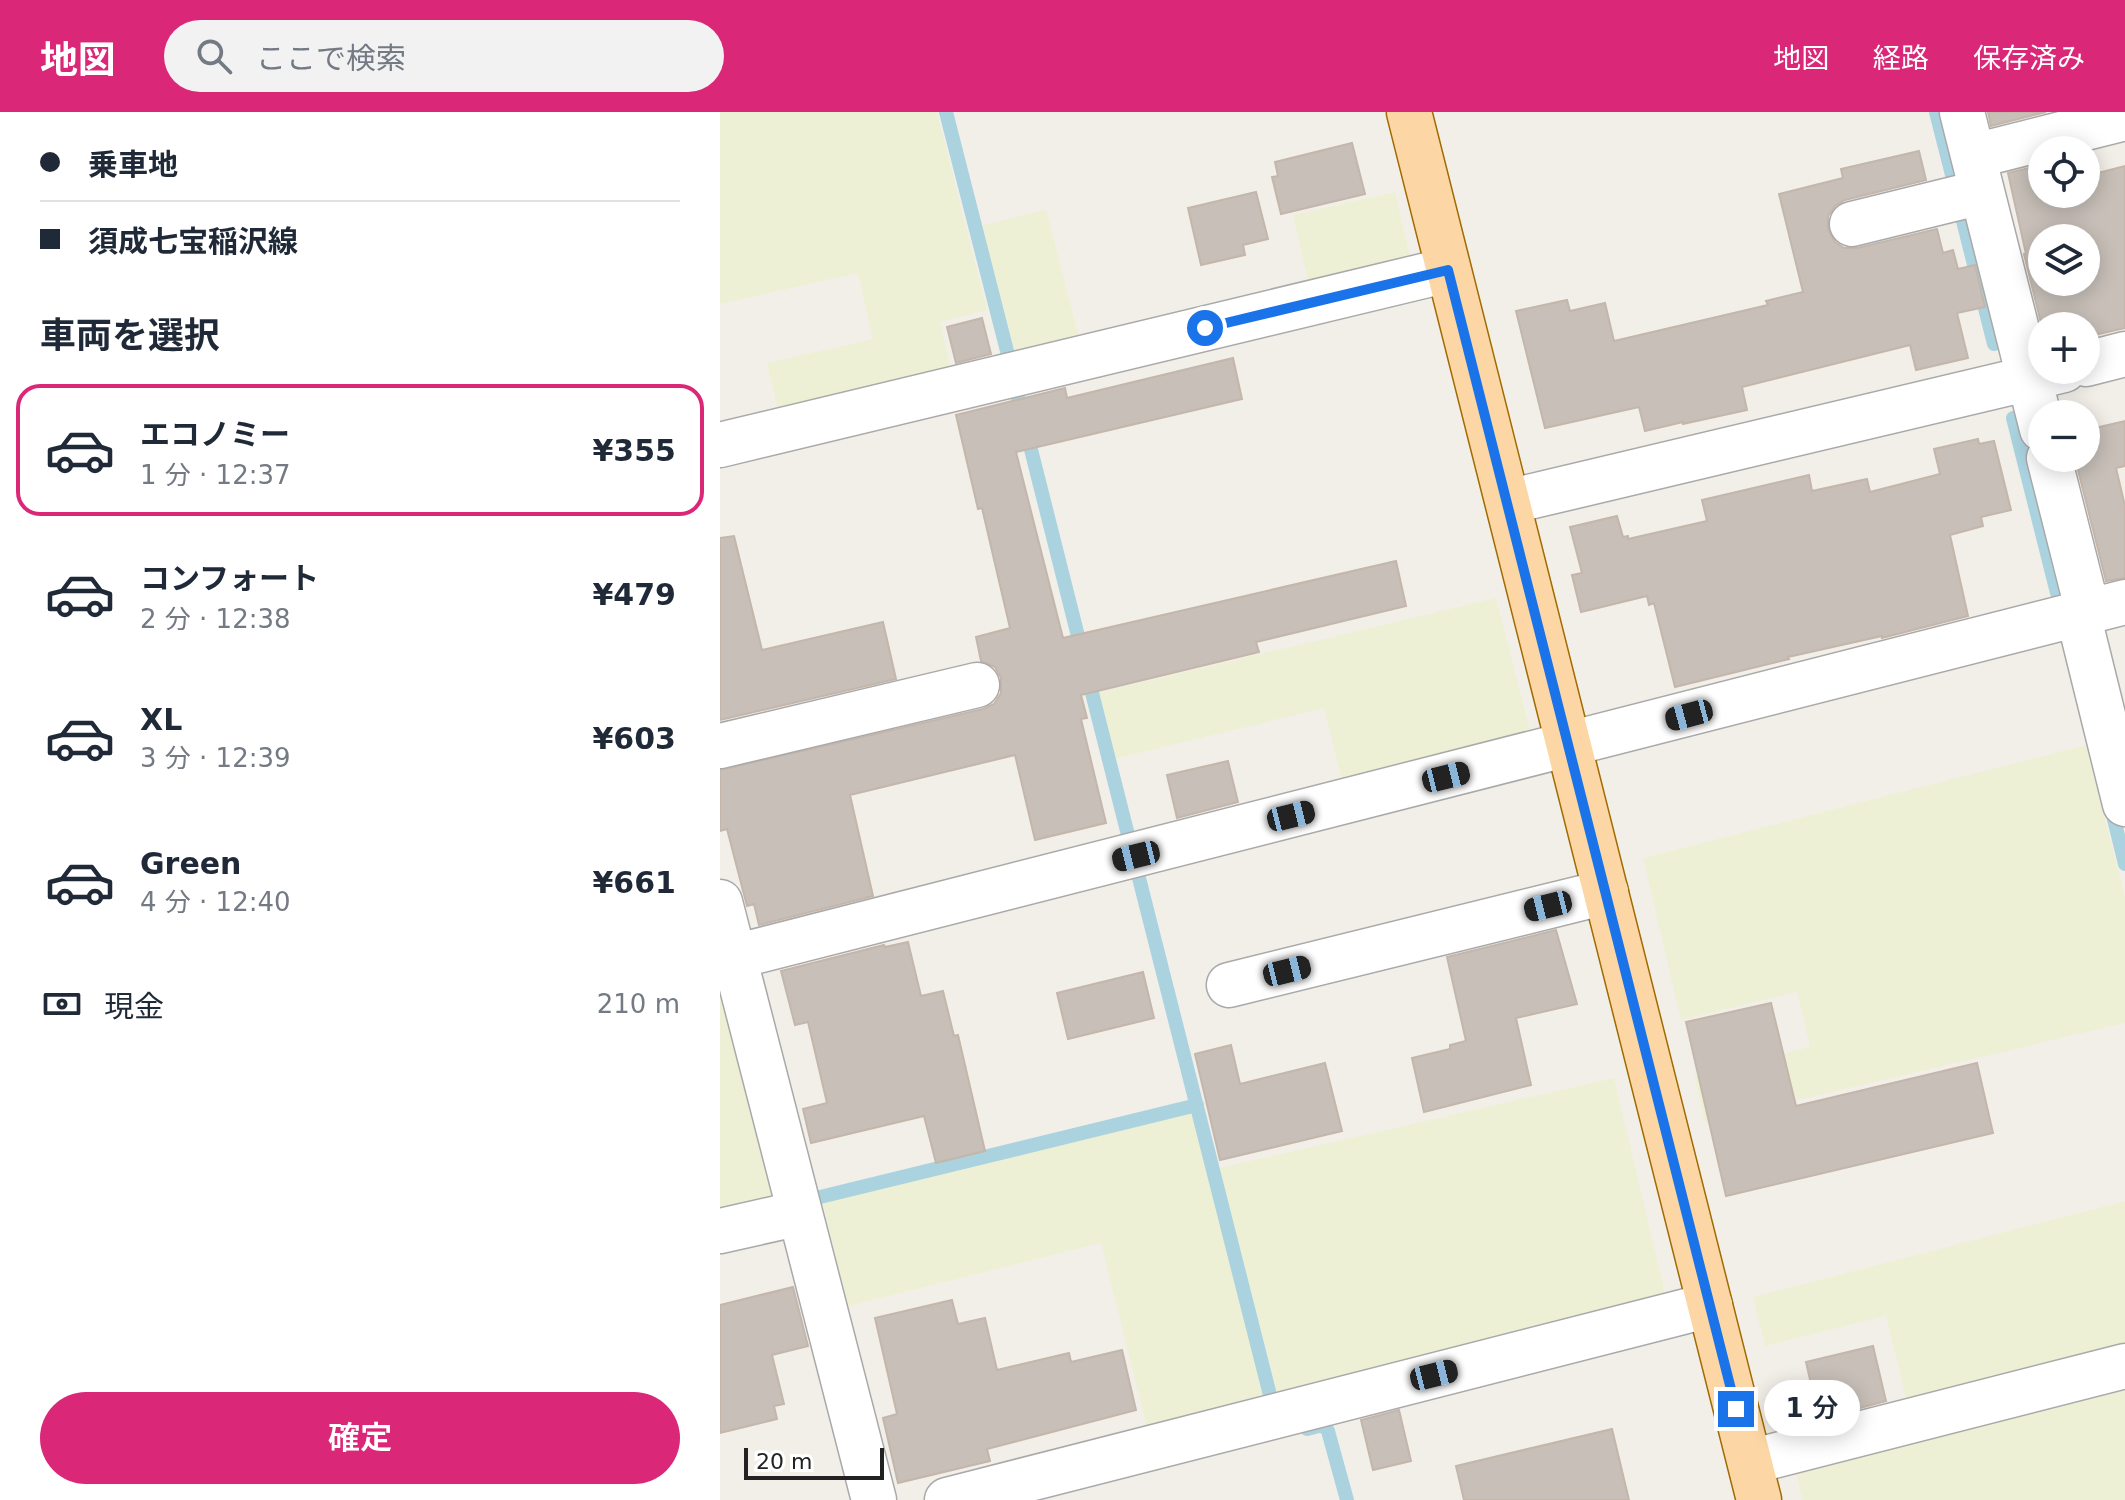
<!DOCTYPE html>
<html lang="ja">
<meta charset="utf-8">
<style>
body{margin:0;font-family:"DejaVu Sans","Noto Sans JP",sans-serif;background:#f2f2f3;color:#1f2937;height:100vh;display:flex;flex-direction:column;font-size:30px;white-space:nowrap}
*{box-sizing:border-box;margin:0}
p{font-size:26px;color:#747a83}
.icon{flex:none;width:44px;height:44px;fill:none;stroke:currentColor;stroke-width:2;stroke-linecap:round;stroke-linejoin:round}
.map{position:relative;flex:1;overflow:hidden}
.sheet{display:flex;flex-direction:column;background:#fff;width:720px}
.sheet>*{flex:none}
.guide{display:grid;align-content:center;height:176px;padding:0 40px;background:#fff}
.buttons{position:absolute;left:1308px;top:24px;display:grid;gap:16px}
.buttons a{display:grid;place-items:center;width:72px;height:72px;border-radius:50%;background:#fff;box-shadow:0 4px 20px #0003;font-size:40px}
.scale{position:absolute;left:24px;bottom:20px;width:140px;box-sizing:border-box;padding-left:8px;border:4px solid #222;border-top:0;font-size:22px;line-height:28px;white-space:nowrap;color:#222;-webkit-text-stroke:6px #fff;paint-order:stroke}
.end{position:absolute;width:36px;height:36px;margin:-18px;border:10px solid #1a73e8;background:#fff;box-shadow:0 0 0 4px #fff}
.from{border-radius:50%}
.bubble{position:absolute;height:56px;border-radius:28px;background:#fff;box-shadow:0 4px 20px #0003;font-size:26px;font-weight:600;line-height:56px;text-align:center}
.car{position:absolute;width:24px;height:48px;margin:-24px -12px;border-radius:10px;box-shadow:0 0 6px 2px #0007;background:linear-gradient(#222 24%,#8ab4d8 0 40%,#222 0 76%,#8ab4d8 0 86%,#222 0)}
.guide b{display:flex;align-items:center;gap:28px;height:76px;font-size:30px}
.guide b+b{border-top:2px solid #e0e1e3}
.guide i{width:20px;height:20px;background:#1f2937}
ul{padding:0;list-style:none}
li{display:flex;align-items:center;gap:24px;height:132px;margin:0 16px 12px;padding:0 24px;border:4px solid transparent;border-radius:24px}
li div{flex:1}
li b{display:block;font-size:30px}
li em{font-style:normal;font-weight:600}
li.current{border-color:#db2777}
li>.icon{width:72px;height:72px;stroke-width:1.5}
h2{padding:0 40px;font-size:36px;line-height:96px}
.pay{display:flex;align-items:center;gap:20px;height:88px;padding:0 40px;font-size:30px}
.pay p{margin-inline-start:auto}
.primary-button{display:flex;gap:16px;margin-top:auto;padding:16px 40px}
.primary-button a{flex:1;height:92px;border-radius:48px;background:#db2777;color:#fff;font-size:32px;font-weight:600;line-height:92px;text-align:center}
header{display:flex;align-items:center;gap:48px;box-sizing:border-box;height:112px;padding:0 40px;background:#db2777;color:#fff}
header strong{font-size:38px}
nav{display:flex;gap:44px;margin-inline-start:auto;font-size:28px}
.search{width:560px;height:72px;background:#f2f2f3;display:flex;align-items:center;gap:20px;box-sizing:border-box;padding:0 28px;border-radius:44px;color:#747a83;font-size:30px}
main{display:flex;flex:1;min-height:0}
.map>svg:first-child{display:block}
</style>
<header>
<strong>地図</strong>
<div class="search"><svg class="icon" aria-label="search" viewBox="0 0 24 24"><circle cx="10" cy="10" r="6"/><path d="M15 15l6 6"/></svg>ここで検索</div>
<nav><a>地図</a><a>経路</a><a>保存済み</a></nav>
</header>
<main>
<section class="sheet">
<div class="guide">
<b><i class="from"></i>乗車地</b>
<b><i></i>須成七宝稲沢線</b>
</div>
<h2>車両を選択</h2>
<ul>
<li class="current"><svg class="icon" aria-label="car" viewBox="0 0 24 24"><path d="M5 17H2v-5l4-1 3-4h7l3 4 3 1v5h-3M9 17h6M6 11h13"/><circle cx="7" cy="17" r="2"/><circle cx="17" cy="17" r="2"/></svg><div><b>エコノミー</b><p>1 分 · 12:37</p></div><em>¥355</em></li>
<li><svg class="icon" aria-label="car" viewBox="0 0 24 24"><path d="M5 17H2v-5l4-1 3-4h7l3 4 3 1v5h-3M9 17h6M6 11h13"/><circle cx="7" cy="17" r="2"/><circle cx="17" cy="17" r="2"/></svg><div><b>コンフォート</b><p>2 分 · 12:38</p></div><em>¥479</em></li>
<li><svg class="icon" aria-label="car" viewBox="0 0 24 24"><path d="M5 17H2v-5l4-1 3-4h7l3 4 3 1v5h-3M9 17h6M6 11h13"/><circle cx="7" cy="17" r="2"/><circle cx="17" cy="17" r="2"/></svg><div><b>XL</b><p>3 分 · 12:39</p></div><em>¥603</em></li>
<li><svg class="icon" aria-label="car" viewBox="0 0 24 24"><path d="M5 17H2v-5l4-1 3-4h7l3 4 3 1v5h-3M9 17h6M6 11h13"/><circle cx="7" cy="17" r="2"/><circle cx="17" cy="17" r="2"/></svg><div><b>Green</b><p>4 分 · 12:40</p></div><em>¥661</em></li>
</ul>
<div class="pay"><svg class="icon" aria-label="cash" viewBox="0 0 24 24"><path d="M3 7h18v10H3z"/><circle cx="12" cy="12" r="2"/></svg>現金<p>210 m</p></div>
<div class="primary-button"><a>確定</a></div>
</section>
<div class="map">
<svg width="1405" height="1388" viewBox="0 0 1405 1388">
<rect width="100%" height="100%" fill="#f2efe9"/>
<!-- farmland -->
<path fill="#eef0d5" d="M0,0H217L267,198L220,210L232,264L59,304L47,251L153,227L138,161L0,192Z
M675,80L691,149L589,172L573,103Z
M326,97L360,230L294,247L261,114Z
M776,486L813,630L624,678L604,596L394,647L377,581Z
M1366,633L1405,785V911L985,1010L974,963L1090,935L1077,880L961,908L923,746Z
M0,855L57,1077L47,1094L0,1105Z
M894,966L948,1194L560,1292L499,1056Z
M472,1000L545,1290L428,1320L381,1131L128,1194L102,1089Z
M1405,1089V1245L1189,1299L1166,1204L1045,1234L1033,1185Z
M1405,1268V1388H1083L1076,1361L1092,1345Z"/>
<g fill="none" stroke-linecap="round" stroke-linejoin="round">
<!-- stream -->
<path stroke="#aad3df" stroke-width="14" d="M226,0L288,243
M1216,0L1233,67
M1242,105L1274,232
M296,278L362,540
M1293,306L1337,481
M368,565L408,723
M1391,695L1405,752
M419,766L552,1291
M96,1086L477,993
M587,1317L603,1313L608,1319L627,1388"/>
</g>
<!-- building -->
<path fill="#c7bfb8" stroke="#c4b6ab" stroke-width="2" fill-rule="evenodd" d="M1268,0H1326L1271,14Z
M632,31L645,82L561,102L552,65L558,64L555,50Z
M1199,39L1206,68L1125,88L1115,94L1108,104V117L1115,130L1124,136H1137L1217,117L1223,141L1233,138L1238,157L1255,153L1265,195L1237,201L1248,246L1196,258L1190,233L1022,275L1027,298L963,312V310L925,319L919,295L825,316L796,199L847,188L850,199L885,191L894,229L1048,193L1046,189L1083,180L1059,82L1123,66L1121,57Z
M1369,41L1374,62L1405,54V216L1366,225V214L1322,215L1304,142H1306L1288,61L1322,53V82H1366V42ZM1322,126H1366V170H1322Z
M536,80L548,127L523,133L525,143L481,153L468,96Z
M262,206L271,242L236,251L227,215Z
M513,246L522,287L296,340L343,526L676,449L686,494L536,530L539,540L361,583L367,606L361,607L386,711L315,728L295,643L130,683L153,784L39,813L34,792L27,794L7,717L0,719V658L263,597L274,592L281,581V566L275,555L261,549L256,525L290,516L262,396L258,397L236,303L345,276L347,286Z
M1405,309V354L1396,356L1405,394V466L1386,469L1355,346H1366V318Z
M1258,327L1259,332L1274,329L1291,398L1261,405L1263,414L1230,423L1248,504L1162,526V524L1068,545L1069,547L955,575L934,491L929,493L927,484L861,500L852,463L862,461L850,415L897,404L903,425L908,424V427L987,409L982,388L1089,363L1092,379L1147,367L1150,380L1220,362L1214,337Z
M14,424L42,538L163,510L176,567L0,608V426Z
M508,649L518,690L457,706L447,663Z
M836,818L857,892L796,906L811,973L704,1000L692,946L730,937V933L746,929L727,845Z
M188,830L201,884L223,879L234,924L238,923L265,1039L216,1051L204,1004L91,1031L83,997L107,991L88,910L75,913L61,859L164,833L165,835Z
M423,860L434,906L348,927L337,881Z
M1051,891L1076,994L1257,951L1273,1021L1006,1084L966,910Z
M511,933L520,972L605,951L622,1019L500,1048L475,942Z
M73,1175L88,1234L52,1243L64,1292L54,1294L57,1307L0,1321V1193Z
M232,1188L238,1212L265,1206L277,1258L349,1241L351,1250L402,1238L416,1298L267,1337L270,1349L178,1371L163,1306L177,1302L155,1206Z
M1153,1234L1166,1289L1099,1307L1086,1250Z
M679,1298L691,1349L653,1358L641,1308Z
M892,1317L909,1388H744L736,1354Z"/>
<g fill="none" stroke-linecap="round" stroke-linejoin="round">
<defs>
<path id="minor" d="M1242,0L1322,317
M1254,44L1405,6
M1132,112L1262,80
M1366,252L1405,242
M0,333L728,158
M1329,346L1368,500
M788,390L1344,258
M1358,502L1405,692
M0,634L257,573
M0,790L154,1388
M14,845L1405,490
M509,873L886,780
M0,1119L80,1101
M1030,1350L1405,1254
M227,1388L990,1193"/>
<path id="major" d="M689,0L1039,1388"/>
</defs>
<!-- minor casing -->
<use href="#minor" stroke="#a9a9a9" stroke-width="47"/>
<!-- major casing -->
<use href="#major" stroke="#a06b00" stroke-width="47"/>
<!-- minor -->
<use href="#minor" stroke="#fff" stroke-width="44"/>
<!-- major -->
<use href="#major" stroke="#fcd6a4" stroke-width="44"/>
</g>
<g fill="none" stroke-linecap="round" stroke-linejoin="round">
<!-- route -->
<path stroke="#1a73e8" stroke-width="10" d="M485,216L728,158L1016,1297"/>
</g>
</svg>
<div class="buttons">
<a><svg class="icon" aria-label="locate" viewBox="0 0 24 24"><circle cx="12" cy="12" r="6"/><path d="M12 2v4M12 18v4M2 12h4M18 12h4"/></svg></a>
<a><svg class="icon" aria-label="layers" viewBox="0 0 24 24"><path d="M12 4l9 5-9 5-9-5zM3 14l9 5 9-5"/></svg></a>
<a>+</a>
<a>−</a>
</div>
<div class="scale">20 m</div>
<i class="end from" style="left:485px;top:216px"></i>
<i class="end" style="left:1016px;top:1297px"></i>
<div class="bubble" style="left:1044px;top:1268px;width:96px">1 分</div>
<i class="car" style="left:969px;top:603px;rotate:255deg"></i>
<i class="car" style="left:726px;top:665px;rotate:76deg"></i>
<i class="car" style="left:571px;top:704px;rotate:76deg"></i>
<i class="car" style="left:416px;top:744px;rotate:256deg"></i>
<i class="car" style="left:828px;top:794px;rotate:256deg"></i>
<i class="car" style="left:567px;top:859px;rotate:76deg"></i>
<i class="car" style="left:714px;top:1263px;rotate:76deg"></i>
</div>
</main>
